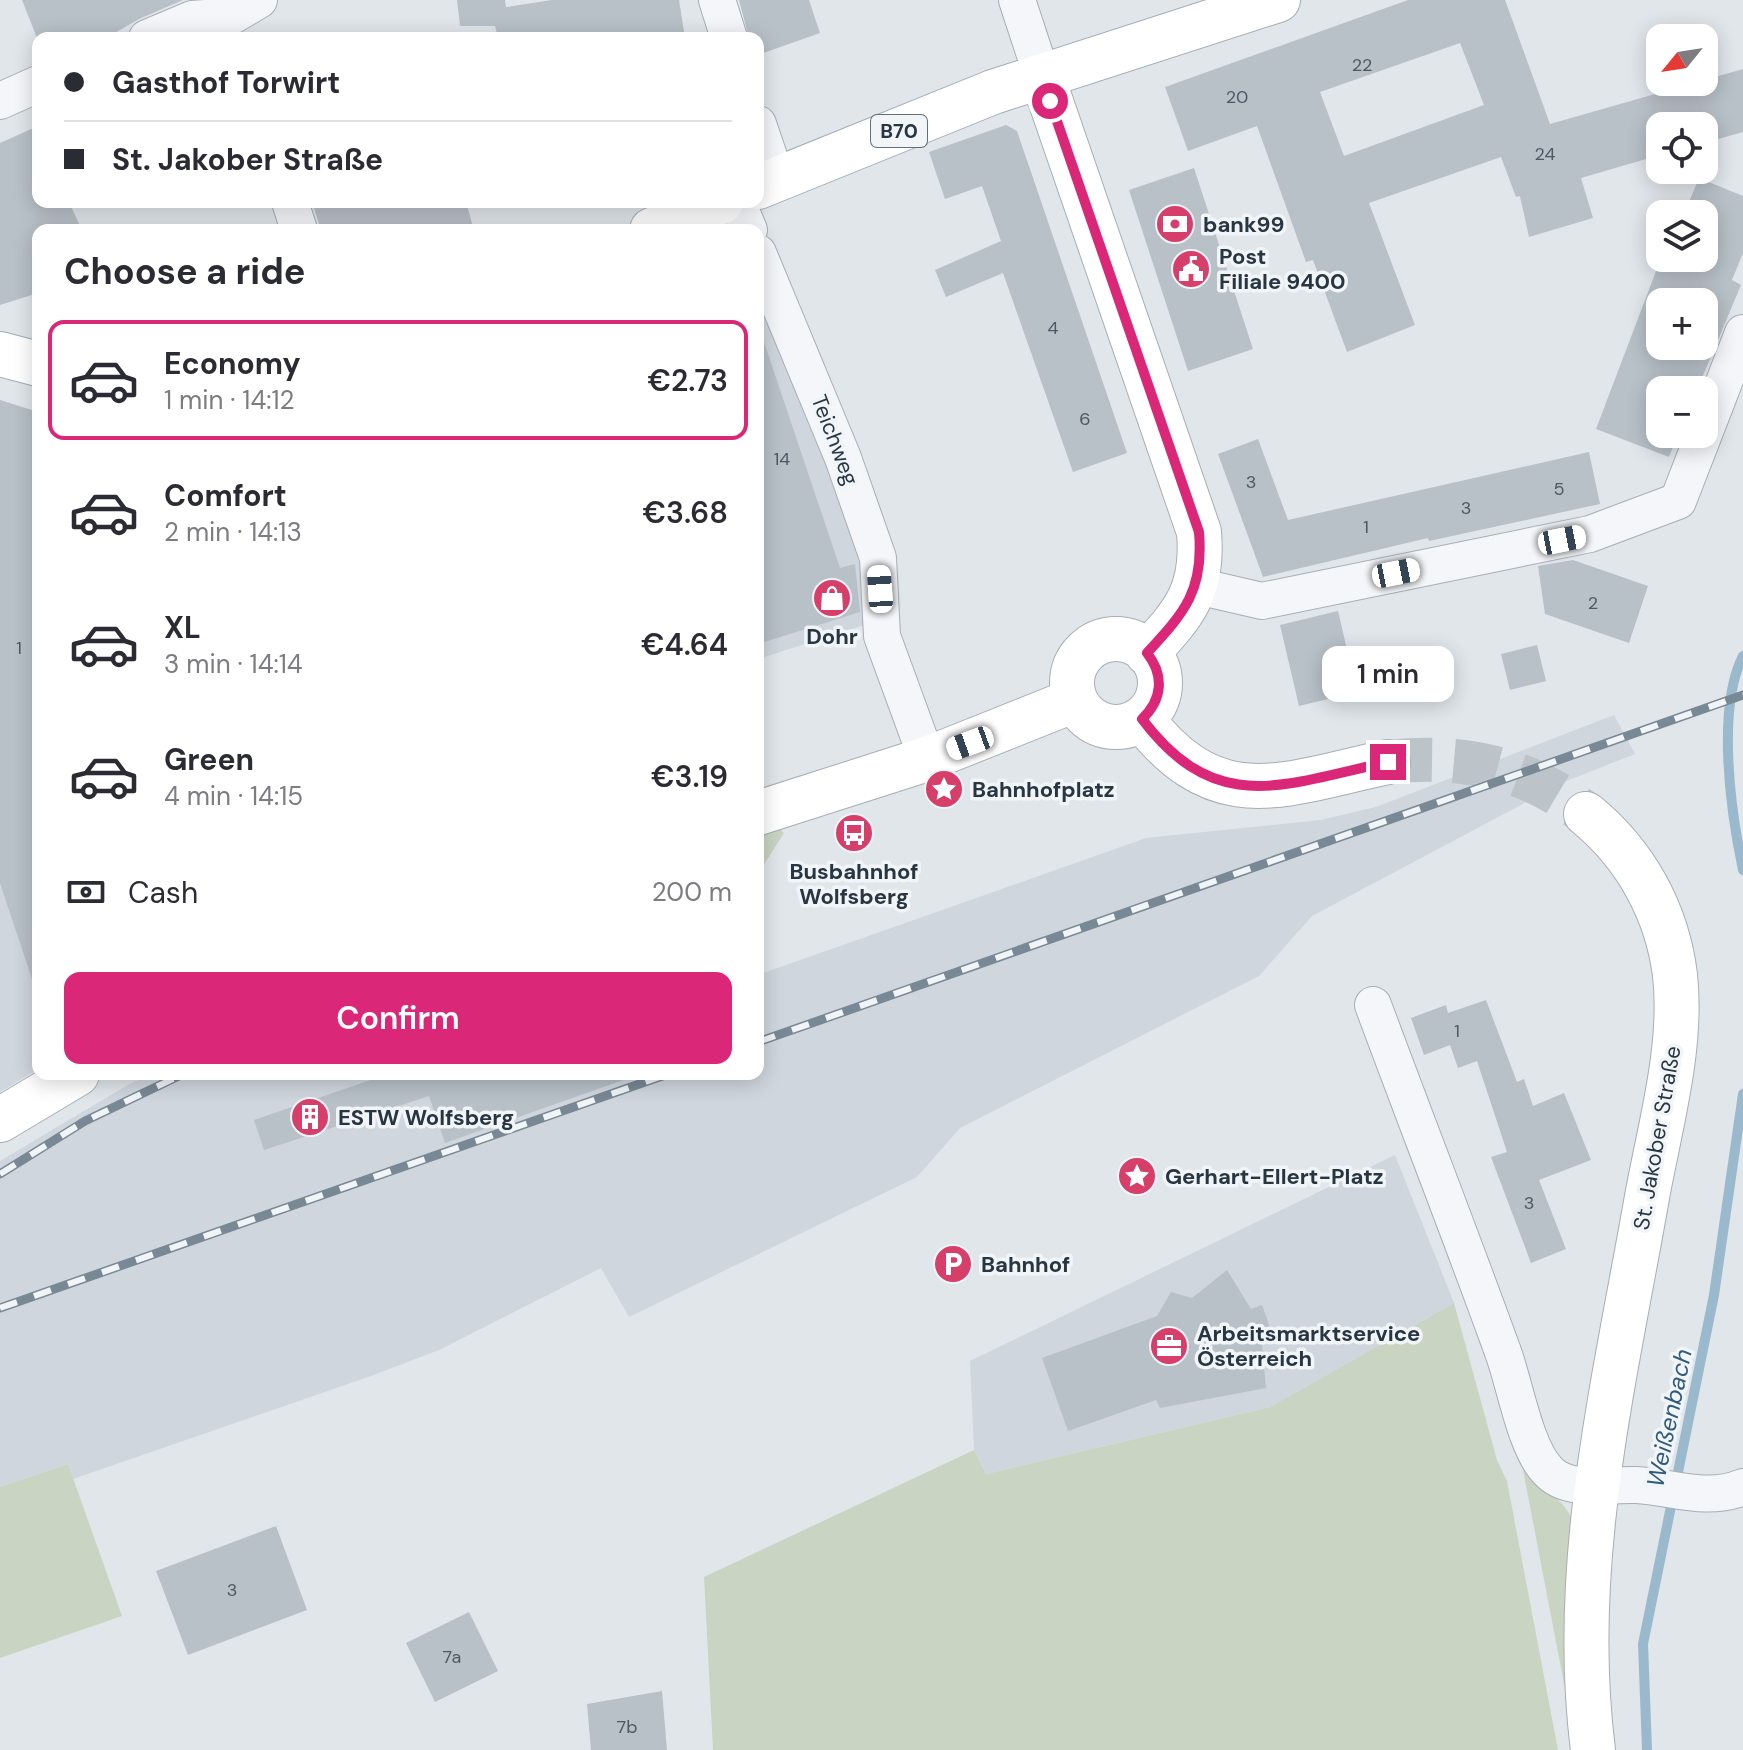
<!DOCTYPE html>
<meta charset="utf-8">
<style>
body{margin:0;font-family:"DM Sans",sans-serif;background:#f7f7f7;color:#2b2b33;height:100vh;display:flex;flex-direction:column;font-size:30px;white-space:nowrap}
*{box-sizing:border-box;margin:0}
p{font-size:26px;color:#7c7c81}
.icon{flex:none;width:44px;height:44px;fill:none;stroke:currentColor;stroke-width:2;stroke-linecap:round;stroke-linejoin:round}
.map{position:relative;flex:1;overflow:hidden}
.sheet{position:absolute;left:32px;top:224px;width:732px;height:856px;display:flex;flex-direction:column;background:#fff;border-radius:16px;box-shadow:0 4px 20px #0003}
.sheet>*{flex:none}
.guide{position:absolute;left:32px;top:32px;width:732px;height:176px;border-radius:16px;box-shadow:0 4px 20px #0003;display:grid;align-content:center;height:176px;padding:0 32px;background:#fff}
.needle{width:52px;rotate:240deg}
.controls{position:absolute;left:1646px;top:24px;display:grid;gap:16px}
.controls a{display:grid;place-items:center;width:72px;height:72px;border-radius:16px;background:#fff;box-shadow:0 4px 20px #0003;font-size:40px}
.end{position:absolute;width:36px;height:36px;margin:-18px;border:10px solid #db2777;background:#fff;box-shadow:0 0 0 4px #fff}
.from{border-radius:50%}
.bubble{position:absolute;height:56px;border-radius:16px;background:#fff;box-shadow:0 4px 20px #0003;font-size:26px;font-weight:600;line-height:56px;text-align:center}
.car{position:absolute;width:24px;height:48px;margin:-24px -12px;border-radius:10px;box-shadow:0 0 6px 2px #0007;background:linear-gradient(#fff 24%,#345 0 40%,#fff 0 76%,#345 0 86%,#fff 0)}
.guide b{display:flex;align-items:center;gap:28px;height:76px;font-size:30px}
.guide b+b{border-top:2px solid #e1e1e2}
.guide i{width:20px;height:20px;background:#2b2b33}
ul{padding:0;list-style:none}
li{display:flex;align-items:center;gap:24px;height:120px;margin:0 16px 12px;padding:0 16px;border:4px solid transparent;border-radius:16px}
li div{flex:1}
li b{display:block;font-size:30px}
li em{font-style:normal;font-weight:600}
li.current{border-color:#db2777}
li>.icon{width:72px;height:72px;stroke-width:1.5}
h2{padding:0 32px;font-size:36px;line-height:96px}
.pay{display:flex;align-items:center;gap:20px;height:88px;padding:0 32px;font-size:30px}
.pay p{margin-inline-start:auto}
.action{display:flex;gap:16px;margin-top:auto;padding:16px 32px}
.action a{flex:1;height:92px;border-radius:16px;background:#db2777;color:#fff;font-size:32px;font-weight:600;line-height:92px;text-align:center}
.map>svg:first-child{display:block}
</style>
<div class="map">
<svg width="1743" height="1750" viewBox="0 0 1743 1750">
<rect width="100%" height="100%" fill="#e1e6eb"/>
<!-- built -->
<path fill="#cfd6dd" d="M758,271L899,614L758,659Z
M0,400L38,412V1069L0,1092Z
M1614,715L1635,754L1564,782L1312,916L1259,976L960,1128L917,1177L629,1317L601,1268L439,1350L371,1376L73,1479L68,1464L0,1487V1161L131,1083L155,1074H758V975L1146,838L1320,820L1376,807Z
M1395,1155L1454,1303L1270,1407L986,1474L974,1450L970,1361Z"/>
<!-- green -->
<path fill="#c9d5c2" d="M780,829L784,833L758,874V832Z
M1454,1303L1497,1460L1507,1481L1558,1750H713L704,1577L974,1450L986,1474L1270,1407Z
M68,1464L122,1616L0,1658V1487Z
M1523,1470C1540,1490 1568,1498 1574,1526L1569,1687L1565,1689Z"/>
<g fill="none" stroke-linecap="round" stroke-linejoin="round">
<!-- stream -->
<path stroke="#9ab9cd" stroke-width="10" d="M1743,656C1716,709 1731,813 1743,870
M1647,1750L1643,1644L1714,1295L1743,1094"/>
</g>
<!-- building -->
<path fill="#b8c0c8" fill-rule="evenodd" d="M22,0H183L139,19L106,38H37Z
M457,0H505L506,7L552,0H679L685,38H498L495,26H460Z
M739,0H809L820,33L758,55V38H749Z
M1408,0H1505L1550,124L1743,69V132L1704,143V126H1660V155L1581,178L1593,218L1529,237L1520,196L1516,197L1501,157L1369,203L1415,325L1347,352L1313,260L1306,262L1257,126L1188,151L1165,87ZM1460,43L1484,105L1344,156L1320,92Z
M1006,125L1017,131L1127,453L1073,472L1003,273L946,297L935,270L1001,241L982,186L945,199L929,152Z
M38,126V202H69L82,230H38V293L0,305V143Z
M1194,168L1253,349L1188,371L1129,190Z
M1699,178L1743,196V253L1732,280L1741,285L1697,390H1660V434H1678L1669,457L1596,429L1661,258H1704V214H1684ZM1660,302H1704V346H1660Z
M312,202H466L474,230H321Z
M764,342L840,568L855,564L860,612L758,644V343Z
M0,400L38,412V981L33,982L0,883Z
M1258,439L1288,520L1589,452L1600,504L1429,541L1428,538L1263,577L1218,454Z
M1573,560L1648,586L1629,643L1545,614L1538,566Z
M1338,611L1357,692L1299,706L1280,625Z
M1537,645L1546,681L1510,690L1501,654Z
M1486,1000L1517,1082L1524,1079L1533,1106L1564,1093L1591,1160L1539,1180L1566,1249L1531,1263L1491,1157L1507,1152L1477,1061L1458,1068L1450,1045L1424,1055L1411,1018L1446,1005L1448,1013Z
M388,1074H628L629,1078L445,1143L429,1096L264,1150L254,1120Z
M1227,1270L1251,1309L1262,1305L1270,1328L1261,1334L1266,1388L1160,1408L1156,1400L1068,1431L1042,1358L1157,1316L1171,1292L1192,1298Z
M276,1526L307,1610L188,1655L156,1571Z
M469,1612L498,1671L435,1702L406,1643Z
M662,1691L667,1750H591L587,1704Z"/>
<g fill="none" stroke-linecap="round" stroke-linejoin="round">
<!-- secondary-tunnel -->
<path stroke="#bcc3c9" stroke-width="44" stroke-dasharray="44 22" stroke-linecap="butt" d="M1388,762C1461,754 1528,767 1586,814"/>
<defs>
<path id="street" d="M717,0L729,38
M1017,0L1042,76
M147,38L192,19L232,16L259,0
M0,101L38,84
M758,124L777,180
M290,202L299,230
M737,202L749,230
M758,253L843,458L878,558L882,636L927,759
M1197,586L1262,601L1590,534L1678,501L1743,333
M1373,1005C1416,1121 1461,1236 1503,1352C1515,1384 1525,1448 1548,1471C1568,1493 1609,1484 1636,1485C1673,1487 1706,1502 1743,1487"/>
<path id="secondary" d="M1042,76L1199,532C1204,590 1185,613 1147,653
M1072 683a44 44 0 1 1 88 0a44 44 0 1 1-88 0Z
M1142,719C1218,818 1283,784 1388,762
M758,813L927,759L1075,700
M1586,814C1635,854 1667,911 1675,975C1683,1047 1660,1126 1647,1197C1615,1380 1569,1563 1593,1750
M0,1120L77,1074"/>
<path id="primary" d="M758,187L993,92L1278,0
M652,230L721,202
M0,354L38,364"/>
</defs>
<!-- street casing -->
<use href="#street" stroke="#a6aeb5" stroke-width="38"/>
<!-- secondary casing -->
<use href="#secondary" stroke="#a6aeb5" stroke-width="46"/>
<!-- primary casing -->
<use href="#primary" stroke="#a0acb7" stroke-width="46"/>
<!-- street -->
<use href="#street" stroke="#f4f6f9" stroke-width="36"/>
<!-- secondary -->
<use href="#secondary" stroke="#fff" stroke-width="44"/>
<!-- primary -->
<use href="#primary" stroke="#fff" stroke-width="44"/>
<defs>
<path id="rail" d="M758,1042L1743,695
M0,1174L85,1121L183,1074
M0,1308L668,1074"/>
</defs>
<!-- rail casing -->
<use href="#rail" stroke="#798895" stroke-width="9"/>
<!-- rail -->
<use href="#rail" stroke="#f1f5f8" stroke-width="6" stroke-dasharray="18" stroke-linecap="butt"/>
</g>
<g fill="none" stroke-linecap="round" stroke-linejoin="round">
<!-- route -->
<path stroke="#db2777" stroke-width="10" d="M1050,101L1199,532C1204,590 1185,612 1147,653C1165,676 1162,700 1142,719C1217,818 1284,784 1388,762"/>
</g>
<!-- icons -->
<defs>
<symbol id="bank-disc" viewBox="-11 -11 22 22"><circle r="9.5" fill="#d63f6a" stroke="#f1f5f8"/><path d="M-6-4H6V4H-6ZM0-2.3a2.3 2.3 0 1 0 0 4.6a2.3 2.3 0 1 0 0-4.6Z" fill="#fff"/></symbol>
<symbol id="civic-disc" viewBox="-11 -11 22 22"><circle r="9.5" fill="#d63f6a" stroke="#f1f5f8"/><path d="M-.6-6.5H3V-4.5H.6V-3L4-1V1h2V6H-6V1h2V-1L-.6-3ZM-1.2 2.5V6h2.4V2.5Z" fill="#fff"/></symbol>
<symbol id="shop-disc" viewBox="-11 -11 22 22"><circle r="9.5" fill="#d63f6a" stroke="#f1f5f8"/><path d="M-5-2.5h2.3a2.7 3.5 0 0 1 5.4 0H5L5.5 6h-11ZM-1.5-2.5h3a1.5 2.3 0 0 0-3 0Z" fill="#fff"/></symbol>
<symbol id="sight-disc" viewBox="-11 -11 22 22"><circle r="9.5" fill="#d63f6a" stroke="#f1f5f8"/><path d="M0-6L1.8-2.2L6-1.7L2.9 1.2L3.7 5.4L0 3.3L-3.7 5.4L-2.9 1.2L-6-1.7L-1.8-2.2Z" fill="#fff"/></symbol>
<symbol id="bus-disc" viewBox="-11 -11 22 22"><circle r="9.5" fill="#d63f6a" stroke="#f1f5f8"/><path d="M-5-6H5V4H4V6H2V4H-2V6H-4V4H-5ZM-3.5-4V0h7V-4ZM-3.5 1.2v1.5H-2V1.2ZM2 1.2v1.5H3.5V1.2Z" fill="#fff"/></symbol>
<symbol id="building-disc" viewBox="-11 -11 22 22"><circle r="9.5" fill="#d63f6a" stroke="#f1f5f8"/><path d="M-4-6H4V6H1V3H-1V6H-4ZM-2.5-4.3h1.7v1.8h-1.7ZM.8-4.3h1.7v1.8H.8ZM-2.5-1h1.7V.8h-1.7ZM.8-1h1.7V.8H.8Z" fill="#fff"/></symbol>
<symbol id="parking-disc" viewBox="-11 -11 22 22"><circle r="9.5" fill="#d63f6a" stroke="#f1f5f8"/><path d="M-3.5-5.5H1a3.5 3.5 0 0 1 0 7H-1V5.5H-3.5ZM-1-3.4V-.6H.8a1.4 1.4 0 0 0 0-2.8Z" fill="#fff"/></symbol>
<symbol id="office-disc" viewBox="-11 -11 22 22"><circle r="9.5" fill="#d63f6a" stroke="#f1f5f8"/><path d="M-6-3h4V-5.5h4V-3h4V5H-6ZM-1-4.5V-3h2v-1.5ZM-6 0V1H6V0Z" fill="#fff"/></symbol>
</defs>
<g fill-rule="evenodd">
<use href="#bank-disc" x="1153" y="202" width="44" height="44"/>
<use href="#civic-disc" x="1169" y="247" width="44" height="44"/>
<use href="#shop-disc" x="810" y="576" width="44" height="44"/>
<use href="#sight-disc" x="922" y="767" width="44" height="44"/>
<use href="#bus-disc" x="832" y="811" width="44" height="44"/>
<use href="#building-disc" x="288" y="1095" width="44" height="44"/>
<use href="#sight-disc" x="1115" y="1154" width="44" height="44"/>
<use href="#parking-disc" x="931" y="1242" width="44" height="44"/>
<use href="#office-disc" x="1147" y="1324" width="44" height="44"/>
</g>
<g text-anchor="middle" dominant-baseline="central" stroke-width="7" stroke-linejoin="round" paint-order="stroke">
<!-- number labels -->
<g font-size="18" fill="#4c5864">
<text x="1362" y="65">22</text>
<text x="1237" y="97">20</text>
<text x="1545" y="154">24</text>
<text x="1053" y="328">4</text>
<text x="1085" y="419">6</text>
<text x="782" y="459">14</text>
<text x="1251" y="482">3</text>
<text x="1559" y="489">5</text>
<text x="1466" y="508">3</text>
<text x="1366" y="527">1</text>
<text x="1593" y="603">2</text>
<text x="19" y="648">1</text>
<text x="1457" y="1031">1</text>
<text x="1529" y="1203">3</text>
<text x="232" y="1590">3</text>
<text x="452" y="1657">7a</text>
<text x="627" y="1727">7b</text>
</g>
<!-- shield labels -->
<rect fill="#f1f5f8" stroke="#646f79" stroke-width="2" x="871" y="115" width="56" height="32" rx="6"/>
<g font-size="20" font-weight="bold" fill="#283643">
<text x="899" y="131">B70</text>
</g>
<!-- poi labels -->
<g font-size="22" font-weight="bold" fill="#283643" stroke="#f1f5f8" text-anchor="start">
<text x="1203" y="224">bank99</text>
<text x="1219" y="256">Post<tspan x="1219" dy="25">Filiale 9400</tspan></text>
<text x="832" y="636" text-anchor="middle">Dohr</text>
<text x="972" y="789">Bahnhofplatz</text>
<text x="854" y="871" text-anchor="middle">Busbahnhof<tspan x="854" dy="25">Wolfsberg</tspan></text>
<text x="338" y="1117">ESTW Wolfsberg</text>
<text x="1165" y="1176">Gerhart-Ellert-Platz</text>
<text x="981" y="1264">Bahnhof</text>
<text x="1197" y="1333">Arbeitsmarktservice<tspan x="1197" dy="25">Österreich</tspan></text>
</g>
<!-- street labels -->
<g font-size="22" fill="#283643" stroke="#f1f5f8">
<text transform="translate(835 440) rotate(69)">Teichweg</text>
<text transform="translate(1657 1138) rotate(-80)">St. Jakober Straße</text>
</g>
<!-- water labels -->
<g font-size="24" font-style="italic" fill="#305b7a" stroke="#f1f5f8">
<text transform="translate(1669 1418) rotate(-78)">Weißenbach</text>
</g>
</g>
</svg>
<div class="controls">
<a><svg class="needle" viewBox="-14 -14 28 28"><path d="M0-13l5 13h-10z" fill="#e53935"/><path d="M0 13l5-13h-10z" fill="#7c7c81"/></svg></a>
<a><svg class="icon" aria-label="locate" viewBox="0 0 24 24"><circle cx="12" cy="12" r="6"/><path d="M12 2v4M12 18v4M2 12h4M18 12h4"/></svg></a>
<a><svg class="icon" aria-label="layers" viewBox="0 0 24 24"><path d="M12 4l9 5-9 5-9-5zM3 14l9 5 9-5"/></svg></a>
<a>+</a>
<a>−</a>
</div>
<i class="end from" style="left:1050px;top:101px"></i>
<i class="end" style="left:1388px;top:762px"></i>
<div class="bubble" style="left:1322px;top:646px;width:132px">1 min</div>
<i class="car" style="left:1562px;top:540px;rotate:79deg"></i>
<i class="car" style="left:1396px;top:573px;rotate:79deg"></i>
<i class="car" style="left:880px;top:589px;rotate:356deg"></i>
<i class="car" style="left:970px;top:743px;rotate:250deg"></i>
<div class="guide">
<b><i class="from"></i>Gasthof Torwirt</b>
<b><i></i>St. Jakober Straße</b>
</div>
<section class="sheet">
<h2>Choose a ride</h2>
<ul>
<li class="current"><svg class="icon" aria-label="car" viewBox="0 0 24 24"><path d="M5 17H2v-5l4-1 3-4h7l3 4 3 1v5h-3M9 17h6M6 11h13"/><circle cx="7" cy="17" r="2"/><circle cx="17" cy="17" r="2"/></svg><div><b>Economy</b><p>1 min · 14:12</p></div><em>€2.73</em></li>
<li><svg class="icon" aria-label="car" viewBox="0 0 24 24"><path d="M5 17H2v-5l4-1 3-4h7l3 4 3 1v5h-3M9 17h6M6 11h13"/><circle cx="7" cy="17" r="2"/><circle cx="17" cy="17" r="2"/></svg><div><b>Comfort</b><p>2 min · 14:13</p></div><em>€3.68</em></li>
<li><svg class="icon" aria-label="car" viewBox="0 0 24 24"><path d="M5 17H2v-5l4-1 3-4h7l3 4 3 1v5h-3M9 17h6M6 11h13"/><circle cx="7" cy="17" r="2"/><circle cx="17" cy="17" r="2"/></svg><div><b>XL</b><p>3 min · 14:14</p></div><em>€4.64</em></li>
<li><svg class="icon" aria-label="car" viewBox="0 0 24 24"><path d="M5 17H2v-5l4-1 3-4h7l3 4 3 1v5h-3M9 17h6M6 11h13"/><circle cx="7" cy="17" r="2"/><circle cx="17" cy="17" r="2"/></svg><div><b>Green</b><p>4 min · 14:15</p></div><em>€3.19</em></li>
</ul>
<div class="pay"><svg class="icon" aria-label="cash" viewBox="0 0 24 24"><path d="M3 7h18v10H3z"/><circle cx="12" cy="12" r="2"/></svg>Cash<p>200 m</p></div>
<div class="action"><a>Confirm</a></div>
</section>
</div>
